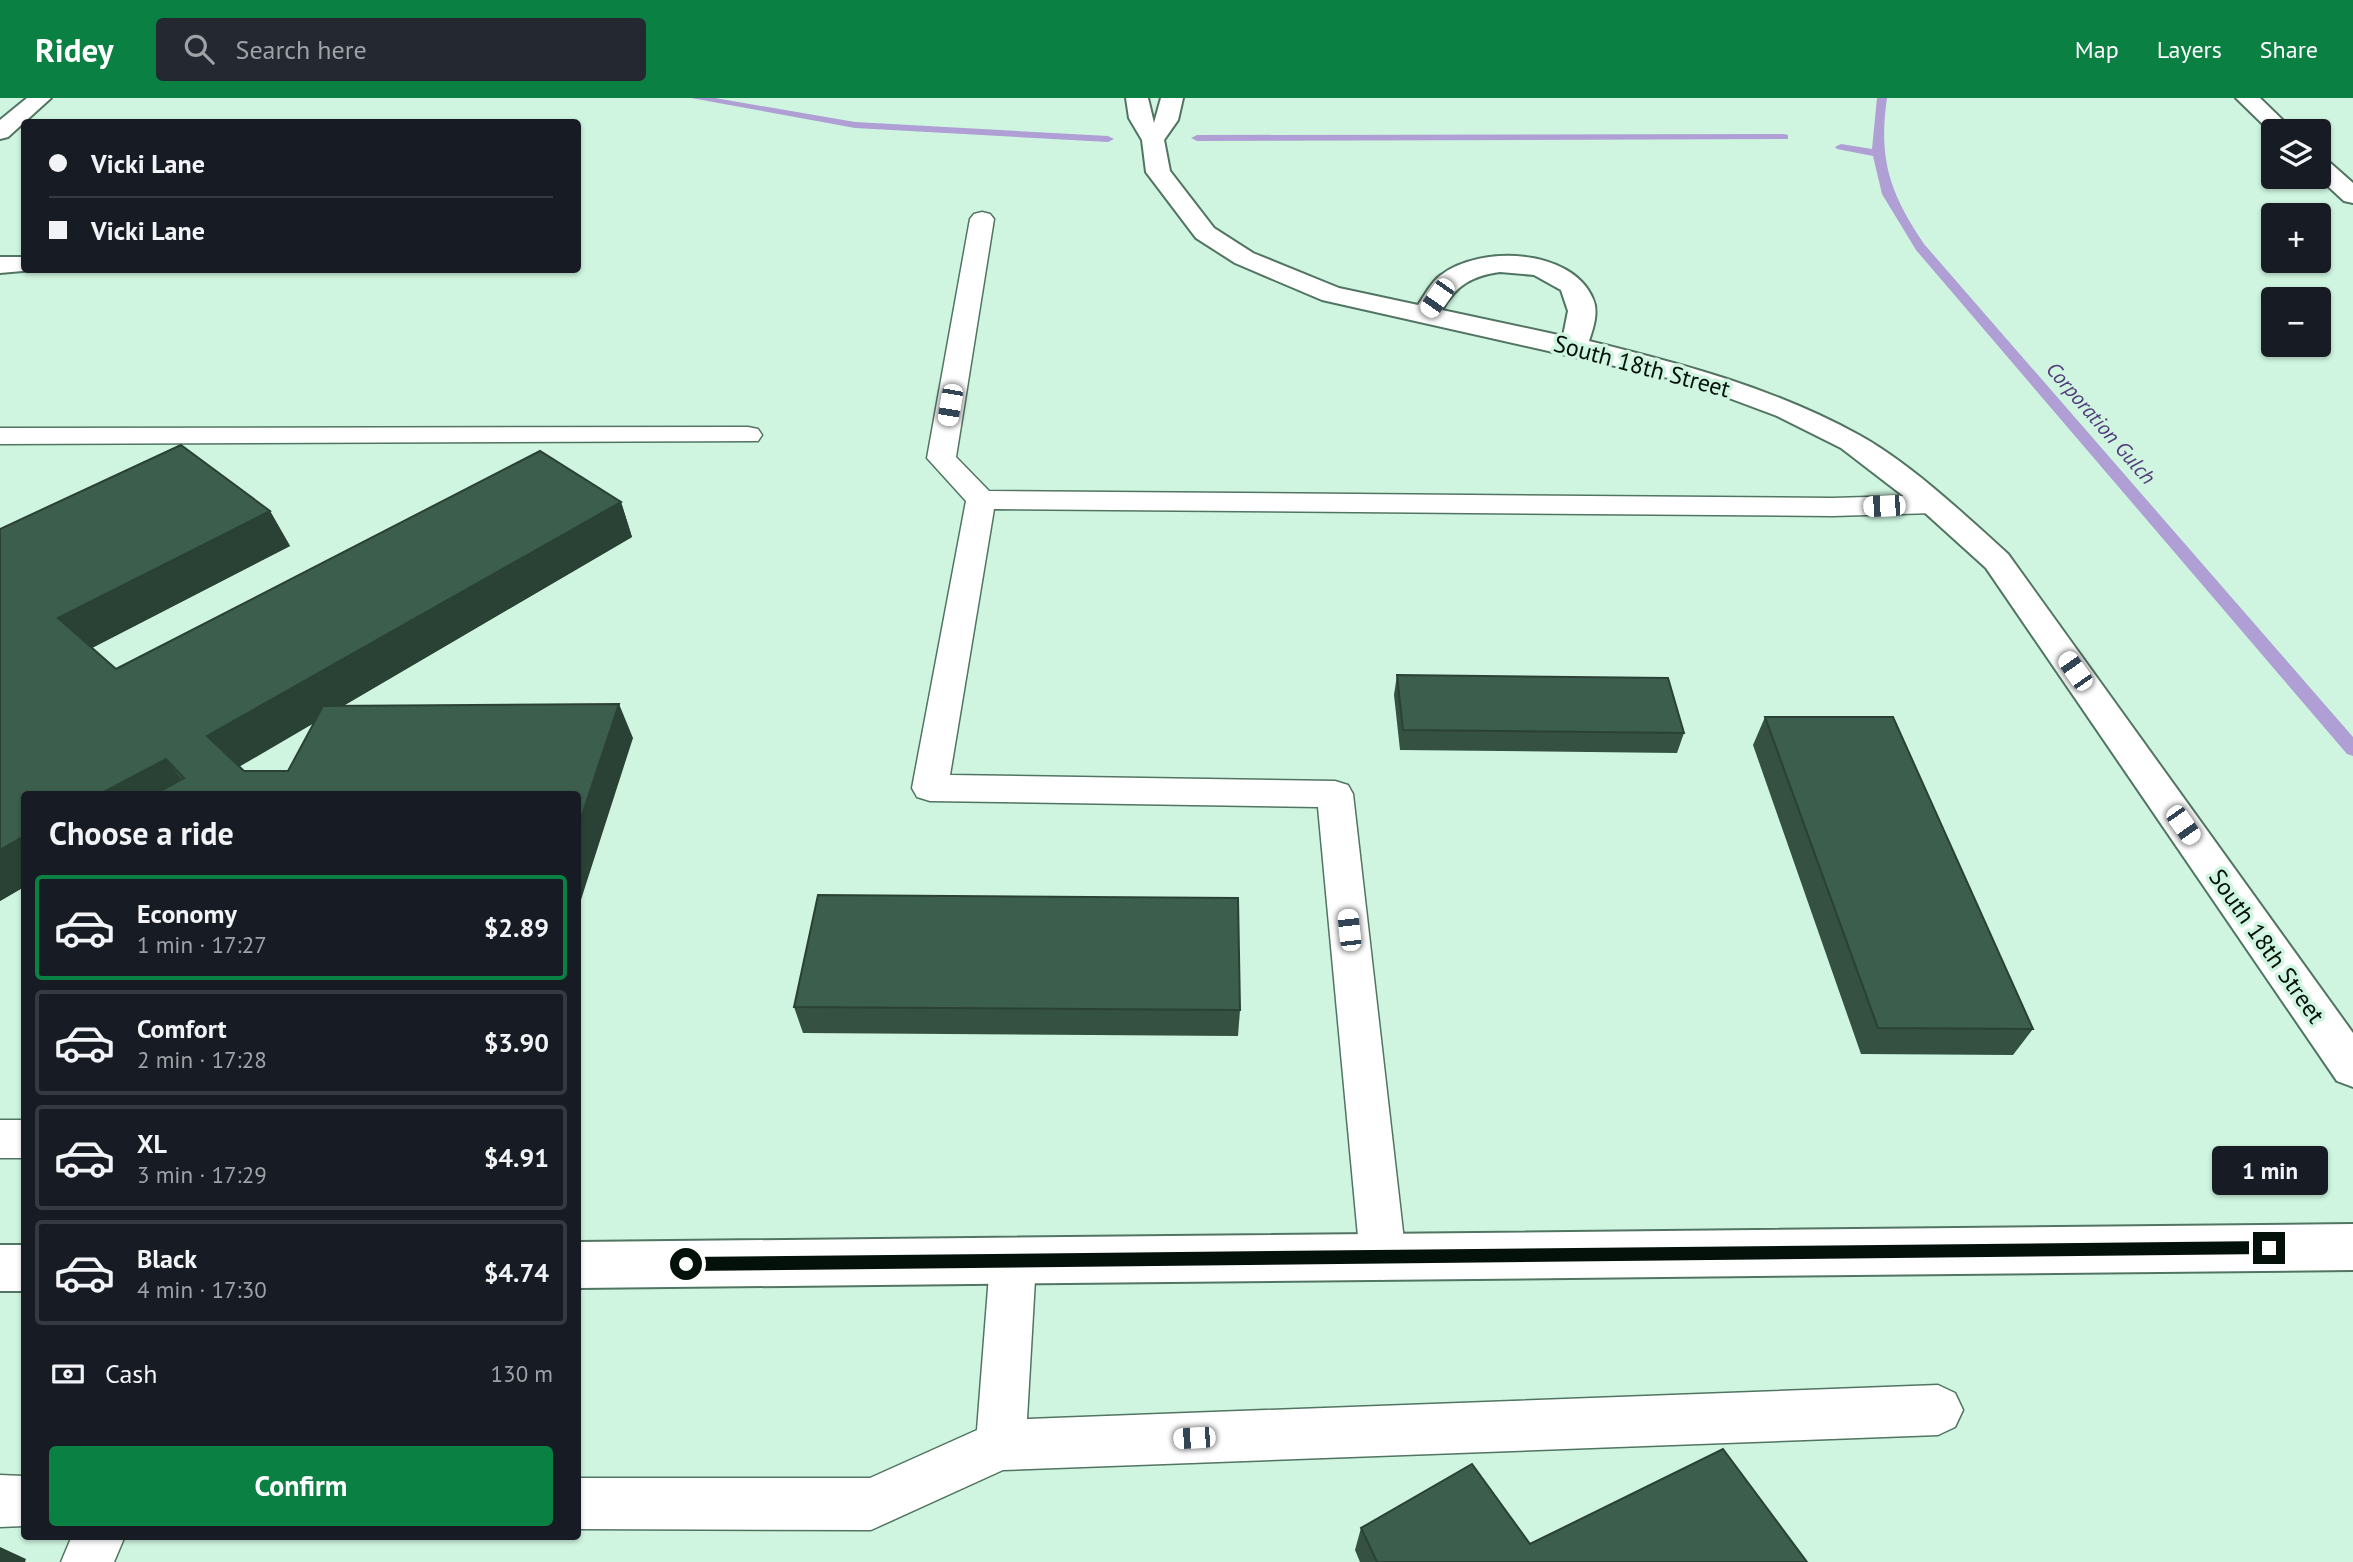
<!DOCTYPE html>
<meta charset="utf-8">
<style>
body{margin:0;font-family:"PT Sans",sans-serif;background:#242831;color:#f1f3f6;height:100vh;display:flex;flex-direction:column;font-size:26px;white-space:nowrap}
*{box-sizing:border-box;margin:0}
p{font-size:23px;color:#9ea1a6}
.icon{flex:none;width:38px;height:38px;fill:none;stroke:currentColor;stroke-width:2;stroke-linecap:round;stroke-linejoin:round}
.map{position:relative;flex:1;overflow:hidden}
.side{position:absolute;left:21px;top:693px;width:560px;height:749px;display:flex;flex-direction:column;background:#171b24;border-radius:7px;box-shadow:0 2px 5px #0004}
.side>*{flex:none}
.banner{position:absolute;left:21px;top:21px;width:560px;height:154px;border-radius:7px;box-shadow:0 2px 5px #0004;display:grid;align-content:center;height:154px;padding:0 28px;background:#171b24}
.fabs{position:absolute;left:2261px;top:21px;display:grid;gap:14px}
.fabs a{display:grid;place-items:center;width:70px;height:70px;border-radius:7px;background:#171b24;box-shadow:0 2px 5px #0004;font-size:35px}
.end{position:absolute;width:32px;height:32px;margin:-16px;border:9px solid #04110a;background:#fff;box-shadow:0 0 0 4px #fff}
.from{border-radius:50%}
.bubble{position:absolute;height:49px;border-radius:7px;background:#171b24;box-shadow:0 2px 5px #0004;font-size:23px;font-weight:600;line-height:49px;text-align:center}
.car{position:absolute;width:21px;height:42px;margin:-21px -10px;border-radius:9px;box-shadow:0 0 5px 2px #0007;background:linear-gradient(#fff 24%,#345 0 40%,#fff 0 76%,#345 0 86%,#fff 0)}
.banner b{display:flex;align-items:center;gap:24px;height:66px;font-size:26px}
.banner b+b{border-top:2px solid #363941}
.banner i{width:18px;height:18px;background:#f1f3f6}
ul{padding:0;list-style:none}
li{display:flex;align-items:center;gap:21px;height:105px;margin:0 14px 10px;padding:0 14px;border:4px solid #363941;border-radius:7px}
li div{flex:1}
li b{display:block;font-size:26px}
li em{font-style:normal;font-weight:600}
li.current{border-color:#0b8043}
li>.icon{width:63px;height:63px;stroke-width:1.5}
h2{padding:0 28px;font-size:32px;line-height:84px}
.pay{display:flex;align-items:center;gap:18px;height:77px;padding:0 28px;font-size:26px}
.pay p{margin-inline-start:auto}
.button{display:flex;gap:14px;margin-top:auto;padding:14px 28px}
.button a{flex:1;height:80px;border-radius:7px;background:#0b8043;color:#fff;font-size:28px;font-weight:600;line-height:80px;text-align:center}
header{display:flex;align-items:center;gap:42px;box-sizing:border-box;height:98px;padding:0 35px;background:#0b8043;color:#fff}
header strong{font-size:33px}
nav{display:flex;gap:38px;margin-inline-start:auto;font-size:24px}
.search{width:490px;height:63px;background:#242831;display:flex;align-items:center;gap:18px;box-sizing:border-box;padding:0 24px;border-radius:7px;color:#9ea1a6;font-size:26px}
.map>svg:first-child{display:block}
</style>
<header>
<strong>Ridey</strong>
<div class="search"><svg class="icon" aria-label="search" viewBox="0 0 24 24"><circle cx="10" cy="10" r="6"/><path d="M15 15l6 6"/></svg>Search here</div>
<nav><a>Map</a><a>Layers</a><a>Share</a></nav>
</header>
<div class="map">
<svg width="2353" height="1464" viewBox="0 0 2353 1464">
<rect width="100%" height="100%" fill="#cff5e0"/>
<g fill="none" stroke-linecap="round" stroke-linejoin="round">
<!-- stream -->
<path fill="#af9fd4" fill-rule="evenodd" d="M691,0H715L855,24L1108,38L1114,41L1108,44L855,30Z
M1877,0H1887C1878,61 1890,96 1924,146L2353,639V658L2347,656L1916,152L1882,96L1873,58L1837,51L1835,49L1841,46L1872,51Z
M1784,36L1788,37V41L1197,43L1191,40L1197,37Z"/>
<defs>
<path id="service" d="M982,114L990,116L994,121L956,359L989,393L1833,400L1934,397L1944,400L1949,406L1944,412L1934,415L1833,418L994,411L950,677L1335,683L1348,687L1353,696L1406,1160L1399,1175L1383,1182L1367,1175L1360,1160L1318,709L930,703L917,699L912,690L966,403L927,360L970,121L974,116Z
M748,329L758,331L762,337L758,343L0,346V330Z
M0,1022H24V1060H0Z
M1013,1142L1029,1149L1036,1164L1027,1321L1938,1287L1955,1295L1963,1312L1955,1329L1938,1337L1003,1372L871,1432L578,1431V1380H870L977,1332L990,1164L997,1149Z
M0,1377L24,1378V1428L0,1429Z
M72,1438H125L114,1464H61Z"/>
<path id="minor" d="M27,0H51L8,39L0,41V22Z
M1126,0H1148L1154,25L1161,0H1183L1178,22L1164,42L1170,73L1214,130L1253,155L1339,190L1418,207C1425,197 1431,184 1441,177C1480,147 1572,150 1593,201C1599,214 1593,231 1589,243C1682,266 1774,290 1859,337C1910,365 1965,417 2008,456L2353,935V989L2337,983L1986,470L1923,413L1841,350L1777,318L1686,284L1322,202L1235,165L1196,140L1146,74L1142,42L1129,20ZM1500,174L1534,177L1561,192L1568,213L1563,238L1442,212C1456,187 1472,178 1500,174Z
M2236,0H2260L2294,33H2273V36Z
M2319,60L2327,62L2353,85V105L2344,103L2318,79Z
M0,159H24V172H34L0,175Z
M2353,1126V1172L578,1190V1144Z
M0,1147H24V1193H0Z"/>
</defs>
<!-- service casing -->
<use href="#service" stroke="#527462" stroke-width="3"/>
<!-- minor casing -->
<use href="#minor" stroke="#527462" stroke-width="4"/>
<!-- service -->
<use href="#service" fill="#fff" fill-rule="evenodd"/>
<!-- minor -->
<use href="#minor" fill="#fff" fill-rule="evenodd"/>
</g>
<!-- wall -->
<path fill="#345141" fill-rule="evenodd" d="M621,404L632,439L343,608L633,640L578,696H24V789L0,803V431L270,413L290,448L92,550L116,571ZM315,624L288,673H244L239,668Z
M1397,577L1684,635L1677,655L1400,652L1394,597Z
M1765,619L2033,931L2013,957L1861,956L1753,647Z
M794,909L1240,912L1238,938L803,935Z
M1361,1430L1530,1446L1807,1464H1360L1355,1452Z"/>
<!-- shaded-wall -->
<path fill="#2a4235" d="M621,404L632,439L232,673L207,638Z
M270,413L290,448L84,554L58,520Z
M619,606L633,640L578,811V729Z
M166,661L191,695L188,696H100Z
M24,738V789L0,803V752Z
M0,1449L26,1461L25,1464H0Z"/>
<!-- building -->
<path fill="#3c5e4c" stroke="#2a4235" stroke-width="2" d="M181,347L270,413L58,520L116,571L540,353L621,404L207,638L244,673H288L323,608L619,606L578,729V696H155L184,680L166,661L100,696H24V738L0,752V431Z
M1397,577L1668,580L1684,635L1403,632Z
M1765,619H1893L2033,931L1878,930Z
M818,797L1238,800L1240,912L794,909Z
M1723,1351L1807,1464H1377L1361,1430L1472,1366L1530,1446Z"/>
<!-- route -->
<path fill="#04110a" d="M2269,1143L2276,1150L2269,1156L686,1173L679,1166L686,1159Z"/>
<g text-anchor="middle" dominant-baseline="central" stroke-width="7" stroke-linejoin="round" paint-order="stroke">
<!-- far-water labels -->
<g font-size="21" font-style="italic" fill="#523b7b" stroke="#cff5e0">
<text transform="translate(2101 325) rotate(49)">Corporation Gulch</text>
</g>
<!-- street labels -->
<g font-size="24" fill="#04110a" stroke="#cff5e0">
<text transform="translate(1642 268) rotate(15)">South 18th Street</text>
<text transform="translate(2267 848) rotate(55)">South 18th Street</text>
</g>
</g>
</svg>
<div class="fabs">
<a><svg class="icon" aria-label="layers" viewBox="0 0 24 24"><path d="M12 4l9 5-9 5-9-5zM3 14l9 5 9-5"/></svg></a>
<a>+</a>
<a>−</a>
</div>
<i class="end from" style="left:686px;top:1166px"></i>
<i class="end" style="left:2269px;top:1150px"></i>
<div class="bubble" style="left:2212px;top:1048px;width:116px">1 min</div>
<i class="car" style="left:1437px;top:200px;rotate:215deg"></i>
<i class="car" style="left:950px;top:307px;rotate:190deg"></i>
<i class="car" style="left:1884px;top:408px;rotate:268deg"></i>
<i class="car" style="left:2075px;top:573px;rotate:325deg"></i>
<i class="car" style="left:2183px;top:727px;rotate:145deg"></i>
<i class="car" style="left:1349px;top:832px;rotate:354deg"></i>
<i class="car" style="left:1194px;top:1340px;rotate:267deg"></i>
<div class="banner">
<b><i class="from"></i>Vicki Lane</b>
<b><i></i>Vicki Lane</b>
</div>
<section class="side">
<h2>Choose a ride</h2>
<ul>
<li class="current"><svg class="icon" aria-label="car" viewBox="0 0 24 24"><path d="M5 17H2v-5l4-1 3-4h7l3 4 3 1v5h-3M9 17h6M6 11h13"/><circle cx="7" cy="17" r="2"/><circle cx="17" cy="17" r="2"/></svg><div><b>Economy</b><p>1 min · 17:27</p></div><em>$2.89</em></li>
<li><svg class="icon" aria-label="car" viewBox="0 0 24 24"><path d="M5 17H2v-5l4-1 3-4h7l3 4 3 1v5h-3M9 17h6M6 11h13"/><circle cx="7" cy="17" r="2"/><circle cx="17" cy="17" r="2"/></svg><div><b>Comfort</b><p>2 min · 17:28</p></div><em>$3.90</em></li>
<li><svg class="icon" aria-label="car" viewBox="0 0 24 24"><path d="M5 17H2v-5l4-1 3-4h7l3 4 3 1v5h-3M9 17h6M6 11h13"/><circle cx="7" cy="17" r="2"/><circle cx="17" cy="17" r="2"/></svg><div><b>XL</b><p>3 min · 17:29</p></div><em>$4.91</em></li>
<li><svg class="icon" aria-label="car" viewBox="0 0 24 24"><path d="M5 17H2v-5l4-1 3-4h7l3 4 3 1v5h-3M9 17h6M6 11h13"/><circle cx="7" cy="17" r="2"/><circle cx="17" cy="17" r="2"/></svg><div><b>Black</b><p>4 min · 17:30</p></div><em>$4.74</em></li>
</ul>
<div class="pay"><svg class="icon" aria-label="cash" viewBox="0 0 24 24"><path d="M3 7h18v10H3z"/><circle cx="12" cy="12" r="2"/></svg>Cash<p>130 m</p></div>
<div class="button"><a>Confirm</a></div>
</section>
</div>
